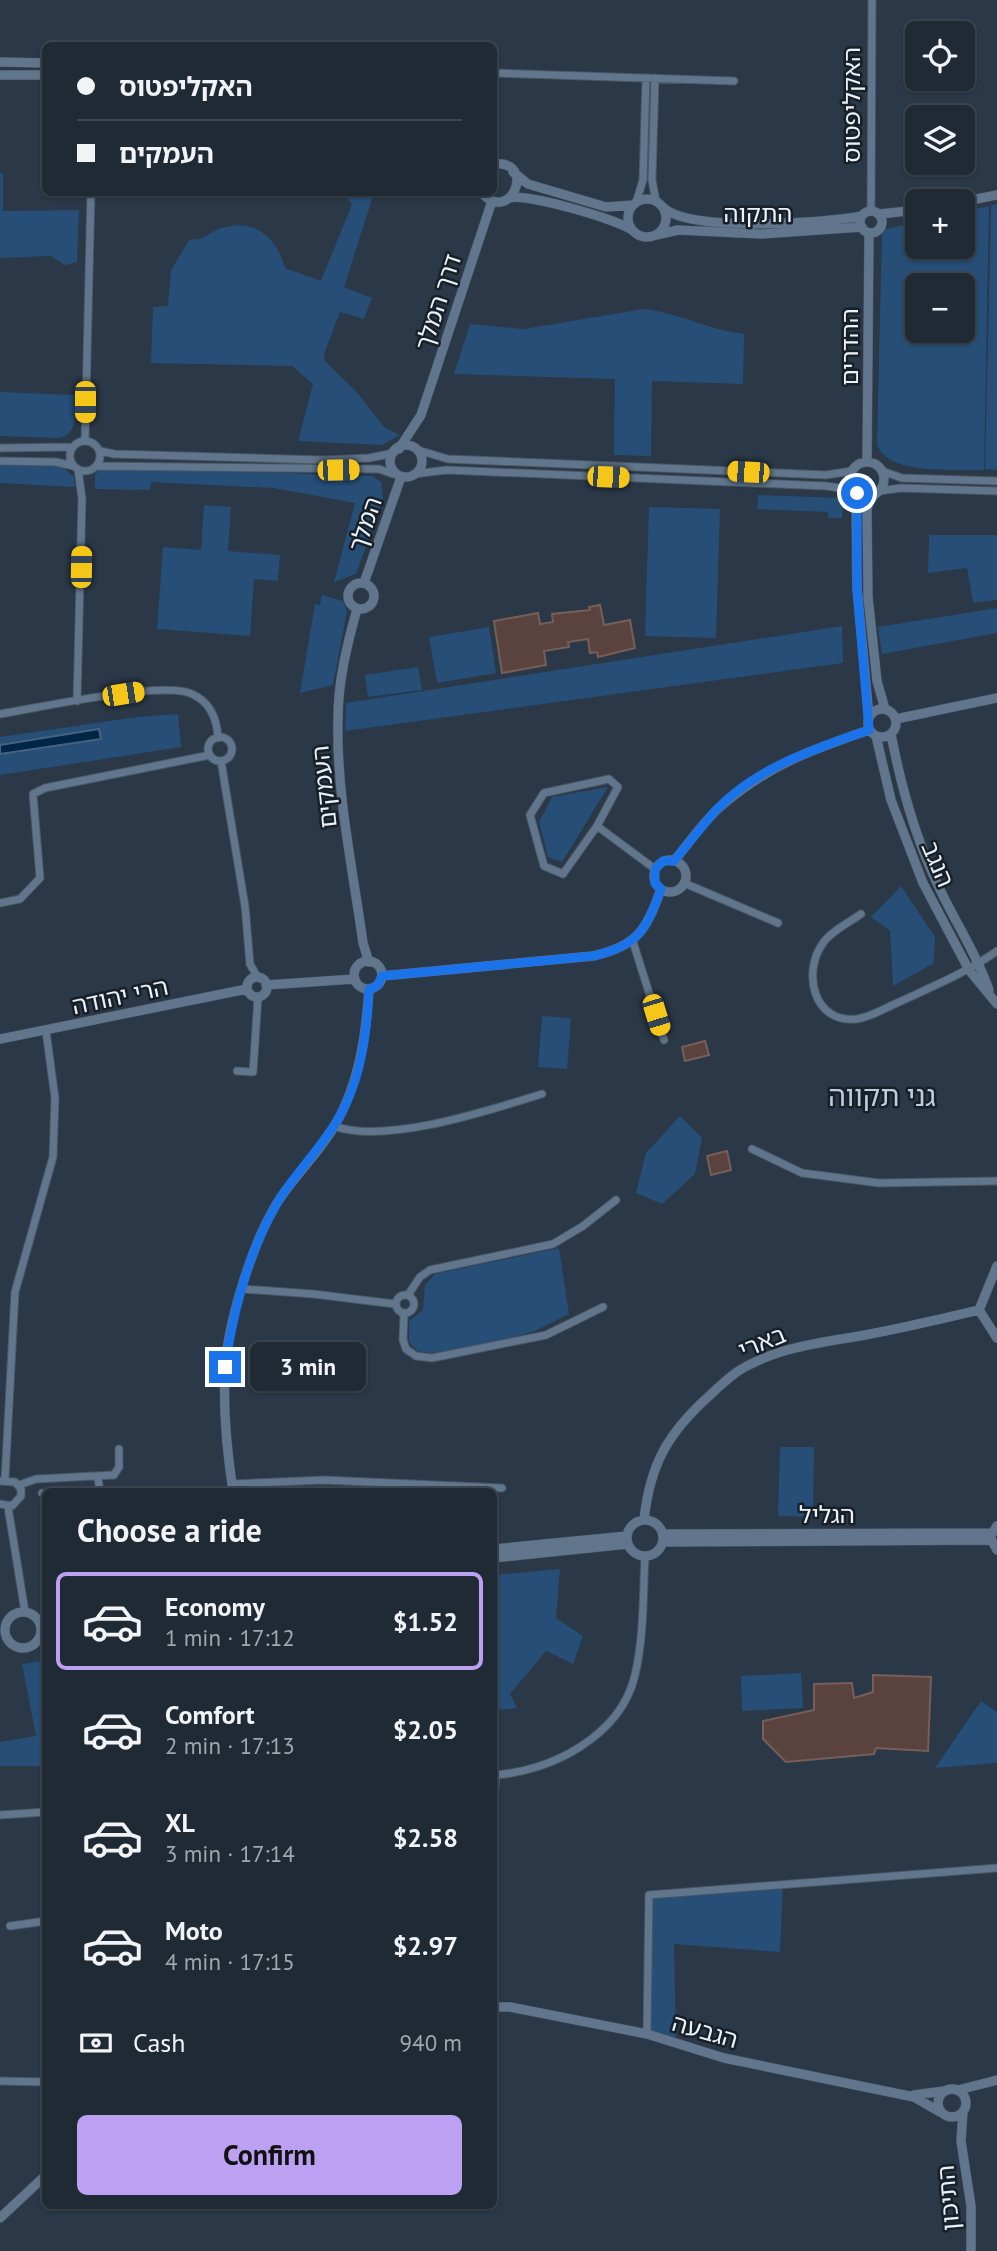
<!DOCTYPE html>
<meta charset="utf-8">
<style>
body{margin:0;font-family:"PT Sans","Noto Sans Hebrew",sans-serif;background:#28323d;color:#f1f3f6;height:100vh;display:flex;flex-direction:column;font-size:26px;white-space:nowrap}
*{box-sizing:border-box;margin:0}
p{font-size:23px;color:#a2a7ad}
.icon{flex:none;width:38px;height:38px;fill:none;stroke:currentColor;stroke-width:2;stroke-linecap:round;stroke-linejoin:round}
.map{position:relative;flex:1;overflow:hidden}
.sheet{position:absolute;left:42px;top:1488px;width:455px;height:721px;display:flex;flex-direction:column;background:#202a35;border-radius:10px;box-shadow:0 2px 5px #0004,0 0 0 2px #3d4650}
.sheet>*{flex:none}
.guide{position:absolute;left:42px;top:42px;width:455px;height:154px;border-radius:10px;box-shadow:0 2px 5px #0004,0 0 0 2px #3d4650;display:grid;align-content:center;height:154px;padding:0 35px;background:#202a35}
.fabs{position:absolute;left:905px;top:21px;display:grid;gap:14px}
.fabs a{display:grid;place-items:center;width:70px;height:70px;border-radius:10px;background:#202a35;box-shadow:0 2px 5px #0004,0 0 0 2px #3d4650;font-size:35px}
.end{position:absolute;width:32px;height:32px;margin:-16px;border:9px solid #1a73e8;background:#fff;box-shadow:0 0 0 4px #fff}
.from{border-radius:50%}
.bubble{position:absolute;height:49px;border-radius:10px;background:#202a35;box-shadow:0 2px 5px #0004,0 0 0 2px #3d4650;font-size:23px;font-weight:800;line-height:49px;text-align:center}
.car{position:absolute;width:21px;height:42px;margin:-21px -10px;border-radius:9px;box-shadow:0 0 5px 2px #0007;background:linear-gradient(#f5c518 24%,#345 0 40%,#f5c518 0 76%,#345 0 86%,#f5c518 0)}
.guide b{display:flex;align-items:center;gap:24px;height:66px;font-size:26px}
.guide b+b{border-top:2px solid #3d4650}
.guide i{width:18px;height:18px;background:#f1f3f6}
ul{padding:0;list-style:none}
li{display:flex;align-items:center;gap:21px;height:98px;margin:0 14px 10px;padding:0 21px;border:4px solid transparent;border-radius:10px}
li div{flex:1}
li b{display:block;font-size:26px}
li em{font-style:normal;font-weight:800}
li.selected{border-color:#bca0f2}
li>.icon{width:63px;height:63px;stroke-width:1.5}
h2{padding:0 35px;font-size:32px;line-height:84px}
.pay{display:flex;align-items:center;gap:18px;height:77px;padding:0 35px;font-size:26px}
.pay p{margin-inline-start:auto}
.cta{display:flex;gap:14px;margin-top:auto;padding:14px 35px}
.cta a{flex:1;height:80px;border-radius:10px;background:#bca0f2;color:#111;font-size:28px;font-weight:800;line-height:80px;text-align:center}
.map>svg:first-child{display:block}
</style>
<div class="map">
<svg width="997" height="2251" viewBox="0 0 997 2251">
<rect width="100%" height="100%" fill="#2a3847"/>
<!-- green -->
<path fill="#264e77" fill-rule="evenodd" d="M0,173H3V211L79,210L77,262L65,265L51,256L0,258Z
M343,193H374L344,287L372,298L364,319L340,312L324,354L325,361L355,390L385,428L400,435L382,445L298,441L313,384L292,366L151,363L153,307L168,306L171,270L190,239C201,242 208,233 219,229C254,217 276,236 285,268L321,281L352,204Z
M997,204V470L985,469L991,205Z
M989,206L984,470C955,469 886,476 877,444L882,230L917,222V247H962L963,212ZM917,285H962V331H917Z
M644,309C679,313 709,330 744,334L743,384L652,381L651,456L614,455L615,379L454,374L470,324L524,329Z
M0,392L75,395C75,413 79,432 60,438L0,436Z
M0,463L51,465L63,467L74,477L75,487L0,483Z
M102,467L372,476L381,482L383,499L356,574L334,582L355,503L273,488L151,482L150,490L95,489V475Z
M758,495L843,498L842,518H828V512L757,509Z
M204,505L231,507L228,551L280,555L278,581L254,579L250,636L157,629L163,547L201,550Z
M649,507L720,509L716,638L645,636Z
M929,535H997V600L973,603L967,568L928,573Z
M322,595L343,601L347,611L333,685L300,693L315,604L320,605Z
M997,608V633L882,654L878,627Z
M842,626L843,663L345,731L346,703Z
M489,627L496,673L437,683L429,637Z
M418,667L422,690L368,697L365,675Z
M178,714L181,747L0,775V737L137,717Z
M608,787L562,862L548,857L539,822L552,797Z
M901,886L935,937L934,963L893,986L890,931L871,917Z
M542,1016L571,1018L567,1069L538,1067Z
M680,1116L702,1138L695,1174L662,1204L636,1193L646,1153Z
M559,1248L569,1314L535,1331L477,1347L431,1353L417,1351L409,1342V1321L423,1310L425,1285L435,1274Z
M780,1447H814L813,1517L778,1516Z
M560,1569L556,1618L583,1636L573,1664L546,1651L510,1694L517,1708L497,1710L494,1696V1575Z
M42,1661L46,1680L45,1766H0V1742L36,1736L22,1664Z
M801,1673L803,1708L742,1711L741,1676Z
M981,1701L997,1712V1763L935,1768Z
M783,1884L780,1952L674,1944L676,2042L647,2034L649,1895Z"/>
<!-- water -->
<path fill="#002547" stroke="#46627d" stroke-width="2" d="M99,729L101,739L0,754V745Z"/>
<!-- building -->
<path fill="#5a433e" stroke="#775e58" stroke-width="2" d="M600,605L604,625L630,620L635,648L598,657L597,652L590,653L588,639L568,642L569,647L544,651L546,665L502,673L494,621L538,613L540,624L553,622L552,614L590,610L589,607Z
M705,1041L709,1055L685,1061L682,1047Z
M727,1151L731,1170L711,1175L707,1156Z
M873,1675L931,1677L928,1751L876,1748L874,1754L786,1762L763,1739V1721L814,1710V1684L852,1683L854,1698L873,1692Z"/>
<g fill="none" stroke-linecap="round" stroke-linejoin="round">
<defs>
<path id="minor" d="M494,73L734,81
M655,78L652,180L656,201
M636,203L643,180L646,78
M871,210L872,0
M70 456a15 15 0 1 1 30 0a15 15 0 1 1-30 0Z
M85,441L91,192
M0,448L73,447
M100,451L114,454L321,460L369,458L394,453
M421,451L448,459L826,475L852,471
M0,461L56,462L74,466
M96,466L379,469L393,474
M882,471L902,478L997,481
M414,474L447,470L826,486L854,490
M879,491L901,488L997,491
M77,701L82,499L78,469
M0,714C38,708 163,680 192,694C210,702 217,719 218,738
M208 749a12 12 0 1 1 24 0a12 12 0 1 1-24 0Z
M221,761L245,906L250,964L258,978
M609,779L618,787L597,826L563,874L544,866L530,815L544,793Z
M597,826L655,869
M684,883L778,923
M0,903L20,899L40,878L33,794L45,788L210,755
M861,914C850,922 831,931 823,943C802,972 813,1024 857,1019C871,1017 885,1008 897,1003C931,987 966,973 997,951
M633,942L664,1040
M237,1071L253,1072L258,997
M334,1126C385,1145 490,1110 542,1094
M752,1149L802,1173L879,1183L997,1181
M242,1289L313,1294L395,1304
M396 1304a9 9 0 1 1 18 0a9 9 0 1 1-18 0Z
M408,1295L420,1277L430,1270L553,1244L583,1226L616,1200
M404,1313L403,1340L406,1349L416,1356L432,1358L546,1335L603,1307
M98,1478L100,1491
M5,1479L15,1292L53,1157L55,1098L46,1031
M0,1481L15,1482L21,1489V1496L12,1506L0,1504
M232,1484L324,1480L502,1488
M19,1485L36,1479L114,1475L119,1467V1449
M42,1493L46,1494
M8,1507L25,1612
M494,1775C550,1772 621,1736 635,1675C644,1637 643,1595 645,1556
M494,1797L496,1776
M0,1815L46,1812
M10,1926L46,1921
M647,2034L649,1895L997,1868
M0,2081L46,2082"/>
<path id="tertiary" d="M0,62L46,63
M0,75H46
M513,172L528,184L606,207L633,205
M481,192C510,227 538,160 494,164
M509,198C526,193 616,219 632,230
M628 218a19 19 0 1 1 38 0a19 19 0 1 1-38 0Z
M962,202L997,195
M663,207C688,233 825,223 862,216
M860 222a11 11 0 1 1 22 0a11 11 0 1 1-22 0Z
M880,214L917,210
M656,235L678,230L761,234L862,227
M390 461a16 16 0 1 1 32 0a16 16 0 1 1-32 0Z
M399,449L421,415L492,201
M867,462L869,233
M850 479a17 17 0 1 1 34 0a17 17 0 1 1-34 0Z
M856,492L857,588L869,717
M875,494L869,502L867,510L868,597L877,681L885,709
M348 596a13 13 0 1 1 26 0a13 13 0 1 1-26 0Z
M364,583L401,477
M357,609C347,645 338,681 338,719C336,792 353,870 363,943L369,962
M868 723a14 14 0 1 1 28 0a14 14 0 1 1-28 0Z
M896,719L997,698
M891,734C901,786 914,835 937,883C953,919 976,952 989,990
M876,736L891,800L923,883L969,970L997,1004
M654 876a16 16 0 1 1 32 0a16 16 0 1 1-32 0Z
M674,861C689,843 703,822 720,807C768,765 811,750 869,730
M354 975a14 14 0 1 1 28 0a14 14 0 1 1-28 0Z
M382,976L593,956C637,946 646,931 661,889
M247 987a10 10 0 1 1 20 0a10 10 0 1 1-20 0Z
M266,985L355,979
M0,1039L247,989
M979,1310L997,1266
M979,1310L997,1338
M233,1491C227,1452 223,1409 225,1369C228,1322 252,1244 277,1203C294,1176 318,1154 334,1127C359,1085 366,1036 369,989
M627 1538a18 18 0 1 1 36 0a18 18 0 1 1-36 0Z
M644,1520C650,1464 668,1433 709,1396C722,1384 735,1371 751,1364C786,1346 826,1342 865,1335C903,1328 941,1319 979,1310
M997,1526L990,1537L997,1550
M663,1534L991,1533
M663,1542L990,1540
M494,1549L627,1536
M494,1558L628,1544
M5 1630a18 18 0 1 1 36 0a18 18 0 1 1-36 0Z
M494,2007H510L647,2034L724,2058L914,2097L940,2112
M938 2103a14 14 0 1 1 28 0a14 14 0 1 1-28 0Z
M958,2090L997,2080
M914,2095L944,2091
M963,2112L961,2141L971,2206V2251
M0,2218L46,2175"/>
</defs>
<!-- minor casing -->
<use href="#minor" stroke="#495664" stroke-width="9"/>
<!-- tertiary casing -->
<use href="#tertiary" stroke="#495664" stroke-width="10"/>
<!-- minor -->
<use href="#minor" stroke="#61768c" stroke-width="7"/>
<!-- tertiary -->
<use href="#tertiary" stroke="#61768c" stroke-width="9"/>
</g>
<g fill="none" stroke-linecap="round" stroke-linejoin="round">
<!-- route -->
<path stroke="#1a73e8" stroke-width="9" d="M225,1367C233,1312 248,1253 276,1205C292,1177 316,1154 333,1127C360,1087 367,1036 369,989L377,986L382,976L593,956C637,946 646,931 661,889L655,883V869L663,861H674C688,844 702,826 716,810C757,767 815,749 869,730L857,588V493"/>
</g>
<g text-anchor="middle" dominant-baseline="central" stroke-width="5" stroke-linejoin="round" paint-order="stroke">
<!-- street labels -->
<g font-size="24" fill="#e9f2fc" stroke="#181f26">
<text transform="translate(851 105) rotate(-90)">האקליפטוס</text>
<text x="758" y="213">התקוה</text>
<text transform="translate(438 302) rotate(-72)">דרך המלך</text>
<text transform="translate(849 347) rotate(-90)">ההדרים</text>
<text transform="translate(365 524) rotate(-71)">המלך</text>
<text transform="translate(324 787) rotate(-96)">העמקים</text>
<text transform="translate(938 864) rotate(67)">הנגב</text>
<text transform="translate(120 996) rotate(-12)">הרי יהודה</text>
<text transform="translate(762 1342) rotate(-22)">בארי</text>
<text x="827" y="1514">הגליל</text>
<text transform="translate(705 2031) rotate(16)">הגבעה</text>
<text transform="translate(948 2198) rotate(-95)">התיכון</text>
</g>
<!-- quarter labels -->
<g font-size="28" fill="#bbcde0" stroke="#181f26">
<text x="882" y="1095">גני תקווה</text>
</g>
</g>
</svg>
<div class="fabs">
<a><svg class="icon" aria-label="locate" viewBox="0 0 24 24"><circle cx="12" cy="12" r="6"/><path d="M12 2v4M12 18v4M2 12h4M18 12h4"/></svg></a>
<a><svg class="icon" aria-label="layers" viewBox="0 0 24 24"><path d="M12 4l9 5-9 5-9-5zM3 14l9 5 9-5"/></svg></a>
<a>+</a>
<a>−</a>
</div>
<i class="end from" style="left:857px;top:493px"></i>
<i class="end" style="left:225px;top:1367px"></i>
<div class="bubble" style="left:250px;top:1342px;width:116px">3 min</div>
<i class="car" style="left:85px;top:402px;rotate:180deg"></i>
<i class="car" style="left:338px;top:470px;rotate:89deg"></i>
<i class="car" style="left:748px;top:472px;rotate:273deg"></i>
<i class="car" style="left:608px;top:477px;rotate:92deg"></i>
<i class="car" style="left:81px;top:567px;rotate:1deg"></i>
<i class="car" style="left:123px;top:694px;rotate:81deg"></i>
<i class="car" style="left:656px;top:1015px;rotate:163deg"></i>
<div class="guide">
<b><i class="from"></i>האקליפטוס</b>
<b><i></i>העמקים</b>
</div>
<section class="sheet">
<h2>Choose a ride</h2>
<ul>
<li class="selected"><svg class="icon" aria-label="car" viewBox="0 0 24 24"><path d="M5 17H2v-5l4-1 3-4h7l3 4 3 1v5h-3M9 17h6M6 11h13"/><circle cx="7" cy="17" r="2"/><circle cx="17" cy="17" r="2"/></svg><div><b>Economy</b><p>1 min · 17:12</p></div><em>$1.52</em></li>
<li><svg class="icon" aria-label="car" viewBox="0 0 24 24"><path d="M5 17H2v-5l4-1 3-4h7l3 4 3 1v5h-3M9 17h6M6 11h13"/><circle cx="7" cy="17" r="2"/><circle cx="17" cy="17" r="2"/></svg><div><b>Comfort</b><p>2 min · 17:13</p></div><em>$2.05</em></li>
<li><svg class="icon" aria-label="car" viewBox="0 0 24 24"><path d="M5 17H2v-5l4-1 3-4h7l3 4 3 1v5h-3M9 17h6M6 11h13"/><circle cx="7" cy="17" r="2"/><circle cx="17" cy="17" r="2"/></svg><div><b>XL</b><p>3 min · 17:14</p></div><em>$2.58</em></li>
<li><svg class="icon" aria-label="car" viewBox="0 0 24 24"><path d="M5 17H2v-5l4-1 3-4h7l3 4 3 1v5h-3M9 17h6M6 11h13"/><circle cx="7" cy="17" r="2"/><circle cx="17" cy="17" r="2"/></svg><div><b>Moto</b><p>4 min · 17:15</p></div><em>$2.97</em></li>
</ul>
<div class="pay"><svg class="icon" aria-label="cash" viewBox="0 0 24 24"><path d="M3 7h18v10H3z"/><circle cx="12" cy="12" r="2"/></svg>Cash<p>940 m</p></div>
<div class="cta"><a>Confirm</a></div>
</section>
</div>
